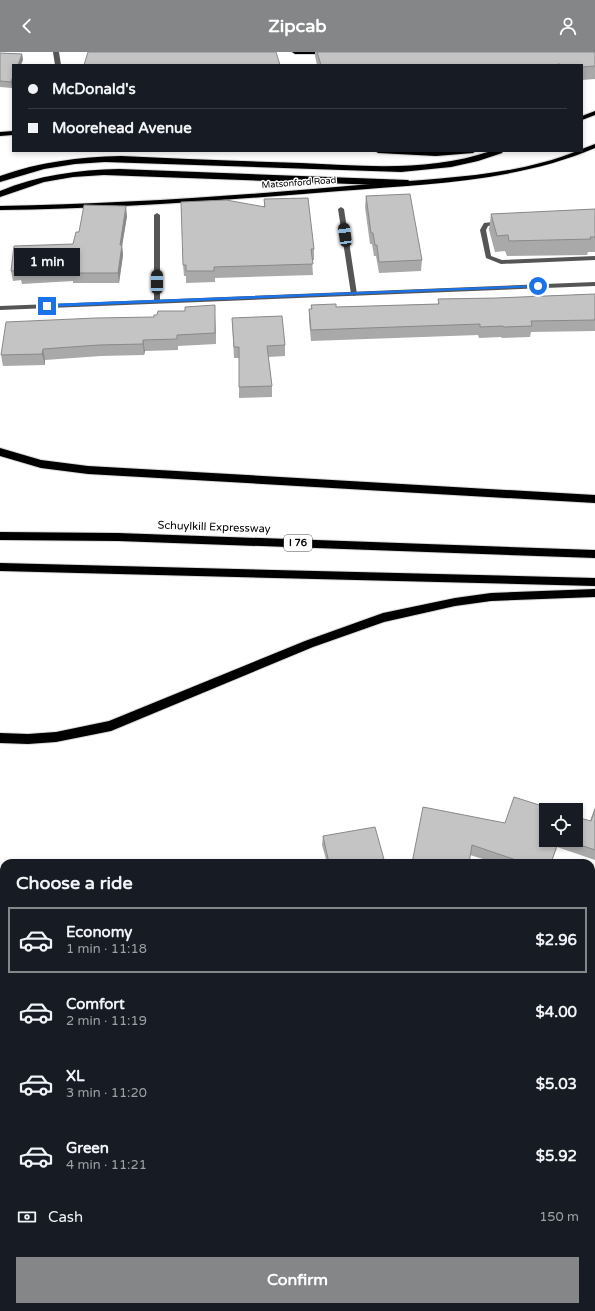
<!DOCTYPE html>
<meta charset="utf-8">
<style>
body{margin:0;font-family:"Varela Round",sans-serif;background:#242831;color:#f1f3f6;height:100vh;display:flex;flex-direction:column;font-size:15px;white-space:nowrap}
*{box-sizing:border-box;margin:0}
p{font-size:13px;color:#9ea1a6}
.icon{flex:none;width:22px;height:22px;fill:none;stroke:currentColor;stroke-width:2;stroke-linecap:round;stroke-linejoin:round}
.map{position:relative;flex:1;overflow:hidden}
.side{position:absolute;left:0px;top:807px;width:595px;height:452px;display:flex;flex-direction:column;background:#171b24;border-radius:12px 12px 0 0;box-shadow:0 2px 6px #0003}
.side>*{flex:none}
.top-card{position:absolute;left:12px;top:12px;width:571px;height:88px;border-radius:0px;box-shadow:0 2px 6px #0003;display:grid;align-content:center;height:88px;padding:0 16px;background:#171b24}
.controls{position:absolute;left:539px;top:751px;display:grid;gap:8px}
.controls a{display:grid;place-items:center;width:44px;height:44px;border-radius:0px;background:#171b24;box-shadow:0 2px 6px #0003;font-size:20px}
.end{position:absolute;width:18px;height:18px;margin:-9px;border:5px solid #1a73e8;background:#fff;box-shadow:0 0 0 2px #fff}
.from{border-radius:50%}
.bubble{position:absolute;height:28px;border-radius:0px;background:#171b24;box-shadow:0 2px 6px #0003;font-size:13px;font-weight:700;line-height:28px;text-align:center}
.car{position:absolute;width:12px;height:24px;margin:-12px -6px;border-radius:5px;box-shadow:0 0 3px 1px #0007;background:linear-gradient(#222 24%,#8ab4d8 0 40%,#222 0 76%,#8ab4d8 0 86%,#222 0)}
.top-card b{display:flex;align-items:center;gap:14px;height:38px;font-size:15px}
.top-card b+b{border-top:1px solid #363941}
.top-card i{width:10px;height:10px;background:#f1f3f6}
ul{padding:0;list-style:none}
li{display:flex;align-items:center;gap:12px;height:66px;margin:0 8px 6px;padding:0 8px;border:2px solid transparent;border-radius:0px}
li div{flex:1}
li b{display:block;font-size:15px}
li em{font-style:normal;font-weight:700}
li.current{border-color:#858687}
li>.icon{width:36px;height:36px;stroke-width:1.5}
h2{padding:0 16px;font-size:18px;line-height:48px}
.pay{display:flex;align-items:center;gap:10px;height:44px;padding:0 16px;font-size:15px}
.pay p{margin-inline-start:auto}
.button{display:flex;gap:8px;margin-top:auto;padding:8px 16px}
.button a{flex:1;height:46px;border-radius:0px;background:#858687;color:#fff;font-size:16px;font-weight:700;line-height:46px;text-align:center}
header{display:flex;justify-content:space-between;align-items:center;height:52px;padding:0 16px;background:#858687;color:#fff;font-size:18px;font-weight:700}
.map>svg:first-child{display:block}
</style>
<header><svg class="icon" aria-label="back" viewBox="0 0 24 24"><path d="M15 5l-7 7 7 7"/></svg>Zipcab<svg class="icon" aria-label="person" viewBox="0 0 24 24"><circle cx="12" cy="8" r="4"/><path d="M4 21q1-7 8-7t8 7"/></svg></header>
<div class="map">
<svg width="595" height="1259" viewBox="0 0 595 1259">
<rect width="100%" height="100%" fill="#fff"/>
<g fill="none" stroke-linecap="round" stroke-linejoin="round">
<defs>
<path id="primary" d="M292,0H330L327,2H295Z
M595,59V63L582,68V64Z
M13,79V83L0,84V80Z
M595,92V96C515,130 426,132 340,139C227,148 114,157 0,158V154C124,152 248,143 371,132C439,126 513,125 577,99H582V97Z
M375,99H476L473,101L436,104L378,101Z"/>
<path id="motorway" d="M491,99H503L502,101L478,109L451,115L401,120L105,110L75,112L44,117L0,130V124C39,110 79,105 121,104C181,107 241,109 301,111C365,114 429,120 491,99Z
M119,117L408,128L412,131L408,134L104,123L73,125L44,130L0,145V139C38,123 78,118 119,117Z
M0,396L41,408L88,414L595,443V451L88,422L41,416L0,404Z
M0,480L118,481L595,498V506L118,489L0,488Z
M0,511L595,526V534L0,519Z
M595,537V545L491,549L455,554L384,570L313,595L111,679L56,690L28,692L0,691V681L28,682L56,680L109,669L305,589L383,561L455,546L491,541Z"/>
</defs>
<!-- primary casing -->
<use href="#primary" stroke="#dbdbdb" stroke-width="2"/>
<!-- motorway casing -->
<use href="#motorway" stroke="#dbdbdb" stroke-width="2"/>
<!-- service -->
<path fill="#555" fill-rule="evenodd" d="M341,155L344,157L357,242L354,244L351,242L338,157Z
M157,161L160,163V249L157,251L154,249V163Z
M500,169L502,170V172L488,174L486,178L491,204L502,208L595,204V208L501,212L486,206L480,178L484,171Z"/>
<!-- minor -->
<path fill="#555" fill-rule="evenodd" d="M53,0H59L61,13H55Z
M595,230V234L0,258V254Z
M591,867H595V875H591Z
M591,1047L595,1048V1058L591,1057Z"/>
<!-- primary -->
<use href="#primary" fill="#000" fill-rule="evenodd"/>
<!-- motorway -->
<use href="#motorway" fill="#000" fill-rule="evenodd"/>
</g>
<!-- wall -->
<path fill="#a9a9a9" d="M315,0H595V27L582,28V13H317L315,4Z
M0,1L22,2L23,8L13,13V32L12,36L0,35Z
M366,144L422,208L421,219L379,221L376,204H374L372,192H370L365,155Z
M264,147L314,197V208H312L313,223L215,226V230L186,231V224H184L183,213L264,154Z
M595,157V200H588L587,203L507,204L505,199L495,200L489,178L491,162Z
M127,164L122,194L123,203L119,231H73V229L22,232L21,228L13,229L11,219L73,192L79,180Z
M595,242V279L531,280L530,285L502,286L501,285L479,286L478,283L311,289L309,268V257H311V253L336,255L438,252V247L496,246Z
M157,263L215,264L216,292L178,294V298L145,299L144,303L101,304L45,308V313L3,314L1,303L154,265Z
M232,266L285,293V304L268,305L272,334V345L239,346V306H234Z
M423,755L546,788H576L590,769L595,755V808L557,795L551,811H496L470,803Z
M323,784L385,811H327L322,793Z
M595,943V994L591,993V959Z"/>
<!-- shaded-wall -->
<path fill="#898989" d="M22,2L23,8L21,13H18Z
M13,24V32L12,36L11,30Z
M126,154L127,164L122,194L123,203L119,231L118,221L120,193Z
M215,253V264L216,292L215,281Z
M143,288L145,299L144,303L143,292Z
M43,297L45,308V313L42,302Z"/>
<!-- building -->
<path fill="#c4c4c4" stroke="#898989" d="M88,0H276L280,13H84Z
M317,0H595V14L582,15V13H560V12L553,13H321Z
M0,1L22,2L18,13H13V24L11,30L0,29Z
M410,142L422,208L379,210L377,193H375L373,181H371L366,144Z
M308,146L314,197H311L313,212L214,215V219H186V213H183L181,150L226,148L265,155L264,147Z
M84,153L126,154L120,193H122L118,221H71V219L20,222V218L11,219L14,194L73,192L76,180H79Z
M595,157V185H590L591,187L509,189L508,183L497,184L491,162Z
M595,242V268L531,269L532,274L504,275L503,274L480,275V272L311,278L309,257H312L311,253L336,252V255L439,252L438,247L496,246Z
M215,253V281L177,283V287L143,288V292L99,293L43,297L42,302L1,303L6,270L96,266L154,265V263H157L158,259H185V255Z
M282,264L285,293L267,294L272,334L239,335V295H234L232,266Z
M514,745L555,758H546V788H559L551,811H525L472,793L469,811H412L423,755L505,771Z
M595,757V798L566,788H576V765L591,769Z
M375,775L385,811H329L323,784Z
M595,951V985L591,984V968Z"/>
<!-- route -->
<path fill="#1a73e8" d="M538,233H540V235L47,255L44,254L47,252Z"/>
<g text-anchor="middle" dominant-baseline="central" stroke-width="3" stroke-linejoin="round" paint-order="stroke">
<!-- far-street labels -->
<g font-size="9" fill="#000" stroke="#fff">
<text transform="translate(299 131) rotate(-4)">Matsonford Road</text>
</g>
<!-- shield labels -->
<rect fill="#fff" stroke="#4c4c4c" stroke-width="1" x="284" y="483" width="28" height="16" rx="3"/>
<g font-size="10" font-weight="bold" fill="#000">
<text x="298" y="491">I 76</text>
</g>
<!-- street labels -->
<g font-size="11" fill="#000" stroke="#fff">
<text transform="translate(214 475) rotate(2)">Schuylkill Expressway</text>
</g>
</g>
</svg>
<div class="controls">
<a><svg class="icon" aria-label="locate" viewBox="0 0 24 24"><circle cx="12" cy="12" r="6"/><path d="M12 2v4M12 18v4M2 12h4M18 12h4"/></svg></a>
</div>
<i class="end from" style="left:538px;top:234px"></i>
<i class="end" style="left:47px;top:254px"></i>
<div class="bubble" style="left:14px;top:196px;width:66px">1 min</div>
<i class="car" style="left:345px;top:183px;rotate:352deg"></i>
<i class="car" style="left:157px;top:230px;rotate:0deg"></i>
<div class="top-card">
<b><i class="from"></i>McDonald's</b>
<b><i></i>Moorehead Avenue</b>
</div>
<section class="side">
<h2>Choose a ride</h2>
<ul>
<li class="current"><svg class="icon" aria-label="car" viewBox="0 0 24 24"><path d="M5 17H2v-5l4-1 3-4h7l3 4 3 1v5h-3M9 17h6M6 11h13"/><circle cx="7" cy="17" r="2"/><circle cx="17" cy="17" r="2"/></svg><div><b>Economy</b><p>1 min · 11:18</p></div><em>$2.96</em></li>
<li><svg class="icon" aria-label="car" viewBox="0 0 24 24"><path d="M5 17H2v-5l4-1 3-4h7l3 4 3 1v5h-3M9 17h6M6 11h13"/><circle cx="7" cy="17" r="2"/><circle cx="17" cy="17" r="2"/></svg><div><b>Comfort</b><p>2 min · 11:19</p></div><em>$4.00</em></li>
<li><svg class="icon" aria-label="car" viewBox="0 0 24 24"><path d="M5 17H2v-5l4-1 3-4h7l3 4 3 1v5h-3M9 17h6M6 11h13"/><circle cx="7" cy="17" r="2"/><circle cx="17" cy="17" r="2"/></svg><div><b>XL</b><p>3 min · 11:20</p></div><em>$5.03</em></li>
<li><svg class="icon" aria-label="car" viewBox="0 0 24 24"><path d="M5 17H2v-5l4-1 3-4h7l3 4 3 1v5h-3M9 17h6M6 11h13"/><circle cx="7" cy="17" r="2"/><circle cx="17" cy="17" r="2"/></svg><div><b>Green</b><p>4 min · 11:21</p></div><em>$5.92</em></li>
</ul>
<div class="pay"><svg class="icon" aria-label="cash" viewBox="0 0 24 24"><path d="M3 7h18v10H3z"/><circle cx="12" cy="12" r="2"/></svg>Cash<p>150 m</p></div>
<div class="button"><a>Confirm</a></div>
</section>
</div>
